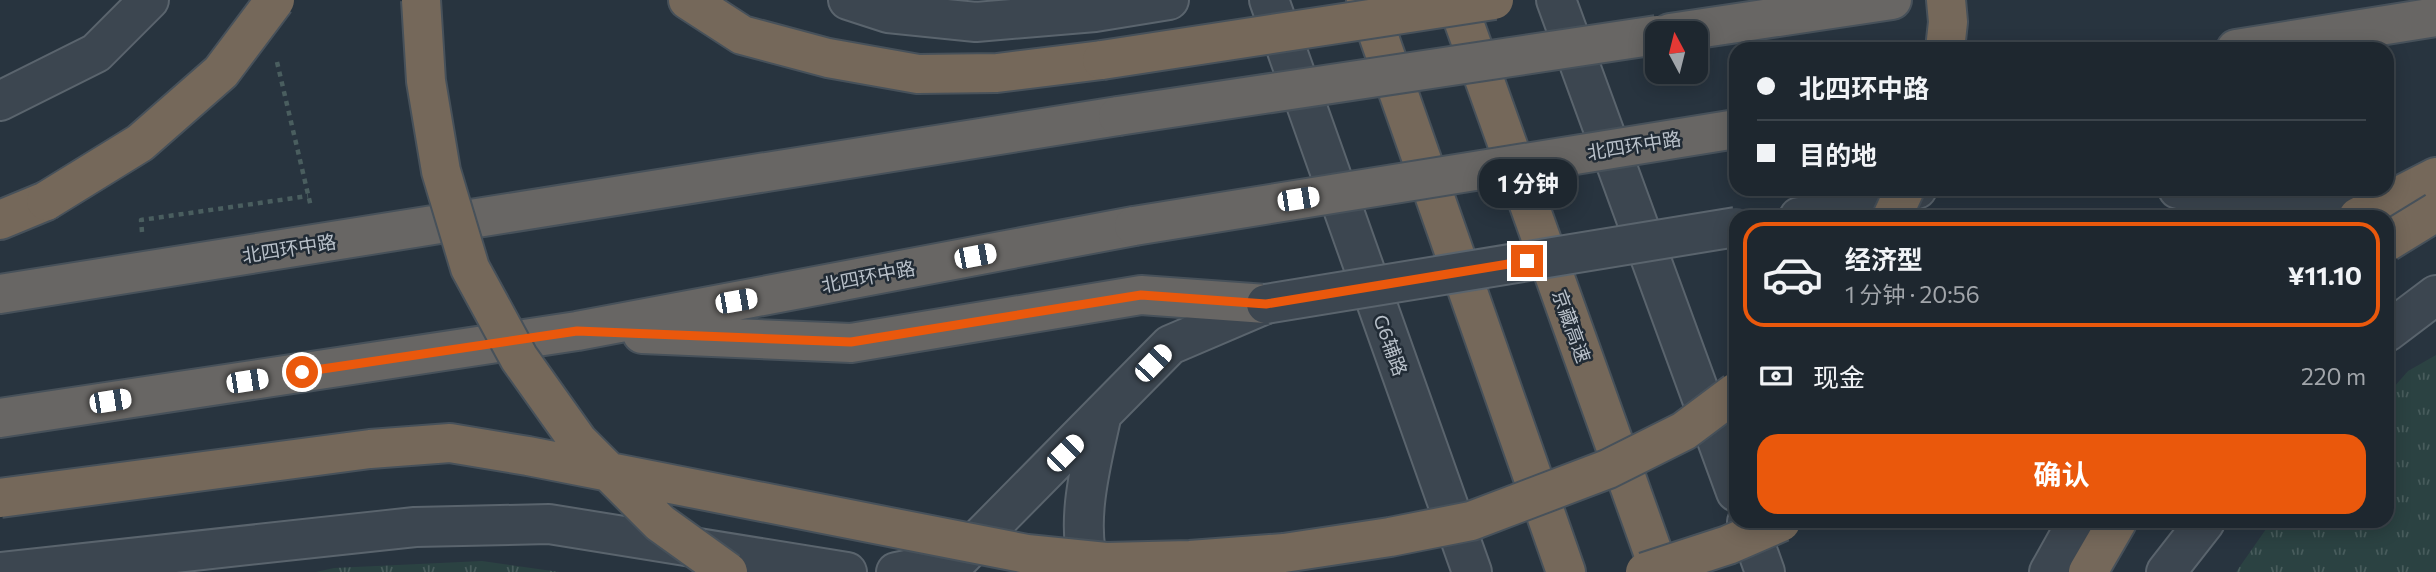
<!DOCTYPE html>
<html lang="zh">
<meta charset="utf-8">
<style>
body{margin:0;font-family:Commissioner,"Noto Sans SC",sans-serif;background:#262f37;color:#f1f3f6;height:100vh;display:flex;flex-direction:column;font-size:26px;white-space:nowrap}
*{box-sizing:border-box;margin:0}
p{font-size:23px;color:#a1a5aa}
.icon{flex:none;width:38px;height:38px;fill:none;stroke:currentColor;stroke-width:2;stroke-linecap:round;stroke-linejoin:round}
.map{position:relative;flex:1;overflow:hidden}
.drawer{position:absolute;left:1729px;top:210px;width:665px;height:318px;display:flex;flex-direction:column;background:#1e272f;border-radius:21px;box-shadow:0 4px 18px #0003,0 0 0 2px #3c444b}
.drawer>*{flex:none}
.hud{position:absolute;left:1729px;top:42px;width:665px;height:154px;border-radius:21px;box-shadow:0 4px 18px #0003,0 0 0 2px #3c444b;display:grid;align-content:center;height:154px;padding:0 28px;background:#1e272f}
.needle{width:46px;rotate:353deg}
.fabs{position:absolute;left:1645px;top:21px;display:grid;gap:14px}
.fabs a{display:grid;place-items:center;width:63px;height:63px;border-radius:14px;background:#1e272f;box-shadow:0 4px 18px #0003,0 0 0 2px #3c444b;font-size:35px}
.end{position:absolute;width:32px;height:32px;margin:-16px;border:9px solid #ea580c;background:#fff;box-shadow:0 0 0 4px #fff}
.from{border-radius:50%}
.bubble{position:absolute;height:49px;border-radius:21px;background:#1e272f;box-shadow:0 4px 18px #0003,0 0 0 2px #3c444b;font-size:23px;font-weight:700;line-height:49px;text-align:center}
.car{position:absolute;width:21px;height:42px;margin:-21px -10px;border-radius:9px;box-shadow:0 0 5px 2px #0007;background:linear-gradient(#fff 24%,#345 0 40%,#fff 0 76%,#345 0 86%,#fff 0)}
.hud b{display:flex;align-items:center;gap:24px;height:66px;font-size:26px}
.hud b+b{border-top:2px solid #3c444b}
.hud i{width:18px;height:18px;background:#f1f3f6}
ul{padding:12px 0 0;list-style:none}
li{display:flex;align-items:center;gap:21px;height:105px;margin:0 14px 10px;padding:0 14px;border:4px solid transparent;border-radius:21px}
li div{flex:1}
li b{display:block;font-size:26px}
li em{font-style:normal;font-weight:700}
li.active{border-color:#ea580c}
li>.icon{width:63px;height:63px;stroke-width:1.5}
.pay{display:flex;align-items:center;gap:18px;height:77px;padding:0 28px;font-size:26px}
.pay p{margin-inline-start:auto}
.action{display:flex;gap:14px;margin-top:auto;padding:14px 28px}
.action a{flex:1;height:80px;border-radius:21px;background:#ea580c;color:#fff;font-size:28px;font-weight:700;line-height:80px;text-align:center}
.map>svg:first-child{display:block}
</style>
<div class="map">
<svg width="2436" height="572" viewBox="0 0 2436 572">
<defs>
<pattern id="park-tufts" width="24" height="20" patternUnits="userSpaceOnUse" patternTransform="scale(1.75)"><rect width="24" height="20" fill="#2b4242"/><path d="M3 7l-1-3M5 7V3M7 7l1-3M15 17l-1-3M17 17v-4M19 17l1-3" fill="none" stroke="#485c5c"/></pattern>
</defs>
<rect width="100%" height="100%" fill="#28343f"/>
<!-- park -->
<path fill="url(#park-tufts)" d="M2436,355V572H2236L2271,522H2387V395L2408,371Z
M482,561L559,572H316L334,568Z"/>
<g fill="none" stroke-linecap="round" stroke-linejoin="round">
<defs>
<path id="tertiary" d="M848,0L888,13L976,22L1095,12L1169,0
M1269,0L1472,572
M1556,0L1736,492
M0,101L96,53L149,0
M2178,189L2357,217
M1799,217L1852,210L1917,189
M2387,332L2436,295
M1747,522L1765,572
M0,572L415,527L549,524L847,572
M896,572L959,559L1170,345L1266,304
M1091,572C1074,526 1091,464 1101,418
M2049,572L2077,522
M2166,572L2205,522"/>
<path id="trunk" d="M1670,33L1892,0
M2236,49L2436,17
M0,294L1118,116
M642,334L851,343L1141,295L1266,304
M0,418L577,331L1134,226"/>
<path id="motorway" d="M688,0L742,35L828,58L918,74L997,73L1102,60
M1366,0L1566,572
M1456,0L1660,572
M1945,49L1948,22L1946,0
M2358,217L2436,177
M0,220L46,201
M2088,572L2117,522"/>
</defs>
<!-- tertiary casing -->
<use href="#tertiary" stroke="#5a646d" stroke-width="42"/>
<!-- trunk casing -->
<use href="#trunk" stroke="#47515a" stroke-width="42"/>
<!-- motorway casing -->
<use href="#motorway" stroke="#47515a" stroke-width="42"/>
<!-- path -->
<path stroke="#4a5e5f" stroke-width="4.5" stroke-dasharray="5 5" stroke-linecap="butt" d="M277,62L311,207
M142,232L141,220L308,196"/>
<!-- tertiary -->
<use href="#tertiary" stroke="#3c4650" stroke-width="38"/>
<!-- trunk -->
<use href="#trunk" stroke="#686664" stroke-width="38"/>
<!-- motorway -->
<use href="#motorway" stroke="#75685a" stroke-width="38"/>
<defs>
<path id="tertiary-bridge" d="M1266,304L1736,227"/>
<path id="trunk-bridge" d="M1118,116L1657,35
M1134,226L1736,129"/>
<path id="motorway-bridge" d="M421,0L426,81L441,171L470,268L519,358L578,441L660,523L728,572
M1102,60L1494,0
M46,201L140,143L221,72L275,0
M1892,217L1905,189
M2387,242L2436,212
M0,498L370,449L450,443L528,456L1027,554L1106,562L1190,560L1284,553L1390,537L1471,521L1608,469L1684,431L1736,392
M1645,572L1728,545L1781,522"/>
</defs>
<!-- tertiary-bridge casing -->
<use href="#tertiary-bridge" stroke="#5a646d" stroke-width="42" stroke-linecap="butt"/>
<!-- trunk-bridge casing -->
<use href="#trunk-bridge" stroke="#47515a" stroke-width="42" stroke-linecap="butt"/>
<!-- motorway-bridge casing -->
<use href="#motorway-bridge" stroke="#47515a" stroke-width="42" stroke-linecap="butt"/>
<!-- tertiary-bridge -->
<use href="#tertiary-bridge" stroke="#3c4650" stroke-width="38"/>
<!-- trunk-bridge -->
<use href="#trunk-bridge" stroke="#686664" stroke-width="38"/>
<!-- motorway-bridge -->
<use href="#motorway-bridge" stroke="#75685a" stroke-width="38"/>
</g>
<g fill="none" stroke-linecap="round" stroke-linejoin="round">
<!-- route -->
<path stroke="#ea580c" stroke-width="9" d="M302,372L577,331L851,342L1141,295L1266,304L1527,261"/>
</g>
<g text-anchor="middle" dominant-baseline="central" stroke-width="5" stroke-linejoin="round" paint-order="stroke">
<!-- street labels -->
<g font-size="19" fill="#b9c1ca" stroke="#212b35">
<text transform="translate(1634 145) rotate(-9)">北四环中路</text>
<text transform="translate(289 248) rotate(-9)">北四环中路</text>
<text transform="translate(868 276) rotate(-11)">北四环中路</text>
<text transform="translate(1572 326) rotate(70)">京藏高速</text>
<text transform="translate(1391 345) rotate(70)">G6辅路</text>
</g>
</g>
</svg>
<div class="fabs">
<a><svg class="needle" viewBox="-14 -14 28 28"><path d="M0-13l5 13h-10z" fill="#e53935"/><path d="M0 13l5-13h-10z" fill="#a1a5aa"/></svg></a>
</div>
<i class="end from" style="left:302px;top:372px"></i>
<i class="end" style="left:1527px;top:261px"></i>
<div class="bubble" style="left:1479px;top:159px;width:98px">1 分钟</div>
<i class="car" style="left:1298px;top:199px;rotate:81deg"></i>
<i class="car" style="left:975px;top:256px;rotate:79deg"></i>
<i class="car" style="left:736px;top:301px;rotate:80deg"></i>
<i class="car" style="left:1153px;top:363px;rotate:44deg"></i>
<i class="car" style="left:247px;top:381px;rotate:81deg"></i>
<i class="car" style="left:110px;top:401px;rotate:81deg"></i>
<i class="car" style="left:1065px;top:453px;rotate:45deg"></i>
<div class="hud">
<b><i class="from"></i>北四环中路</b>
<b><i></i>目的地</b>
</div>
<section class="drawer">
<ul>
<li class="active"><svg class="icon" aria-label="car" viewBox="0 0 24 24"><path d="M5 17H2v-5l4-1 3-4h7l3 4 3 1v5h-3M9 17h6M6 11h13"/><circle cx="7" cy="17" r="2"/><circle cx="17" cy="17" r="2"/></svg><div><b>经济型</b><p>1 分钟 · 20:56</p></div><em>¥11.10</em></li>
</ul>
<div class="pay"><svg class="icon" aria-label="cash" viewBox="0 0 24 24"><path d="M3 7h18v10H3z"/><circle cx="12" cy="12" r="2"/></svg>现金<p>220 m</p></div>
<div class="action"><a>确认</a></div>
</section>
</div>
